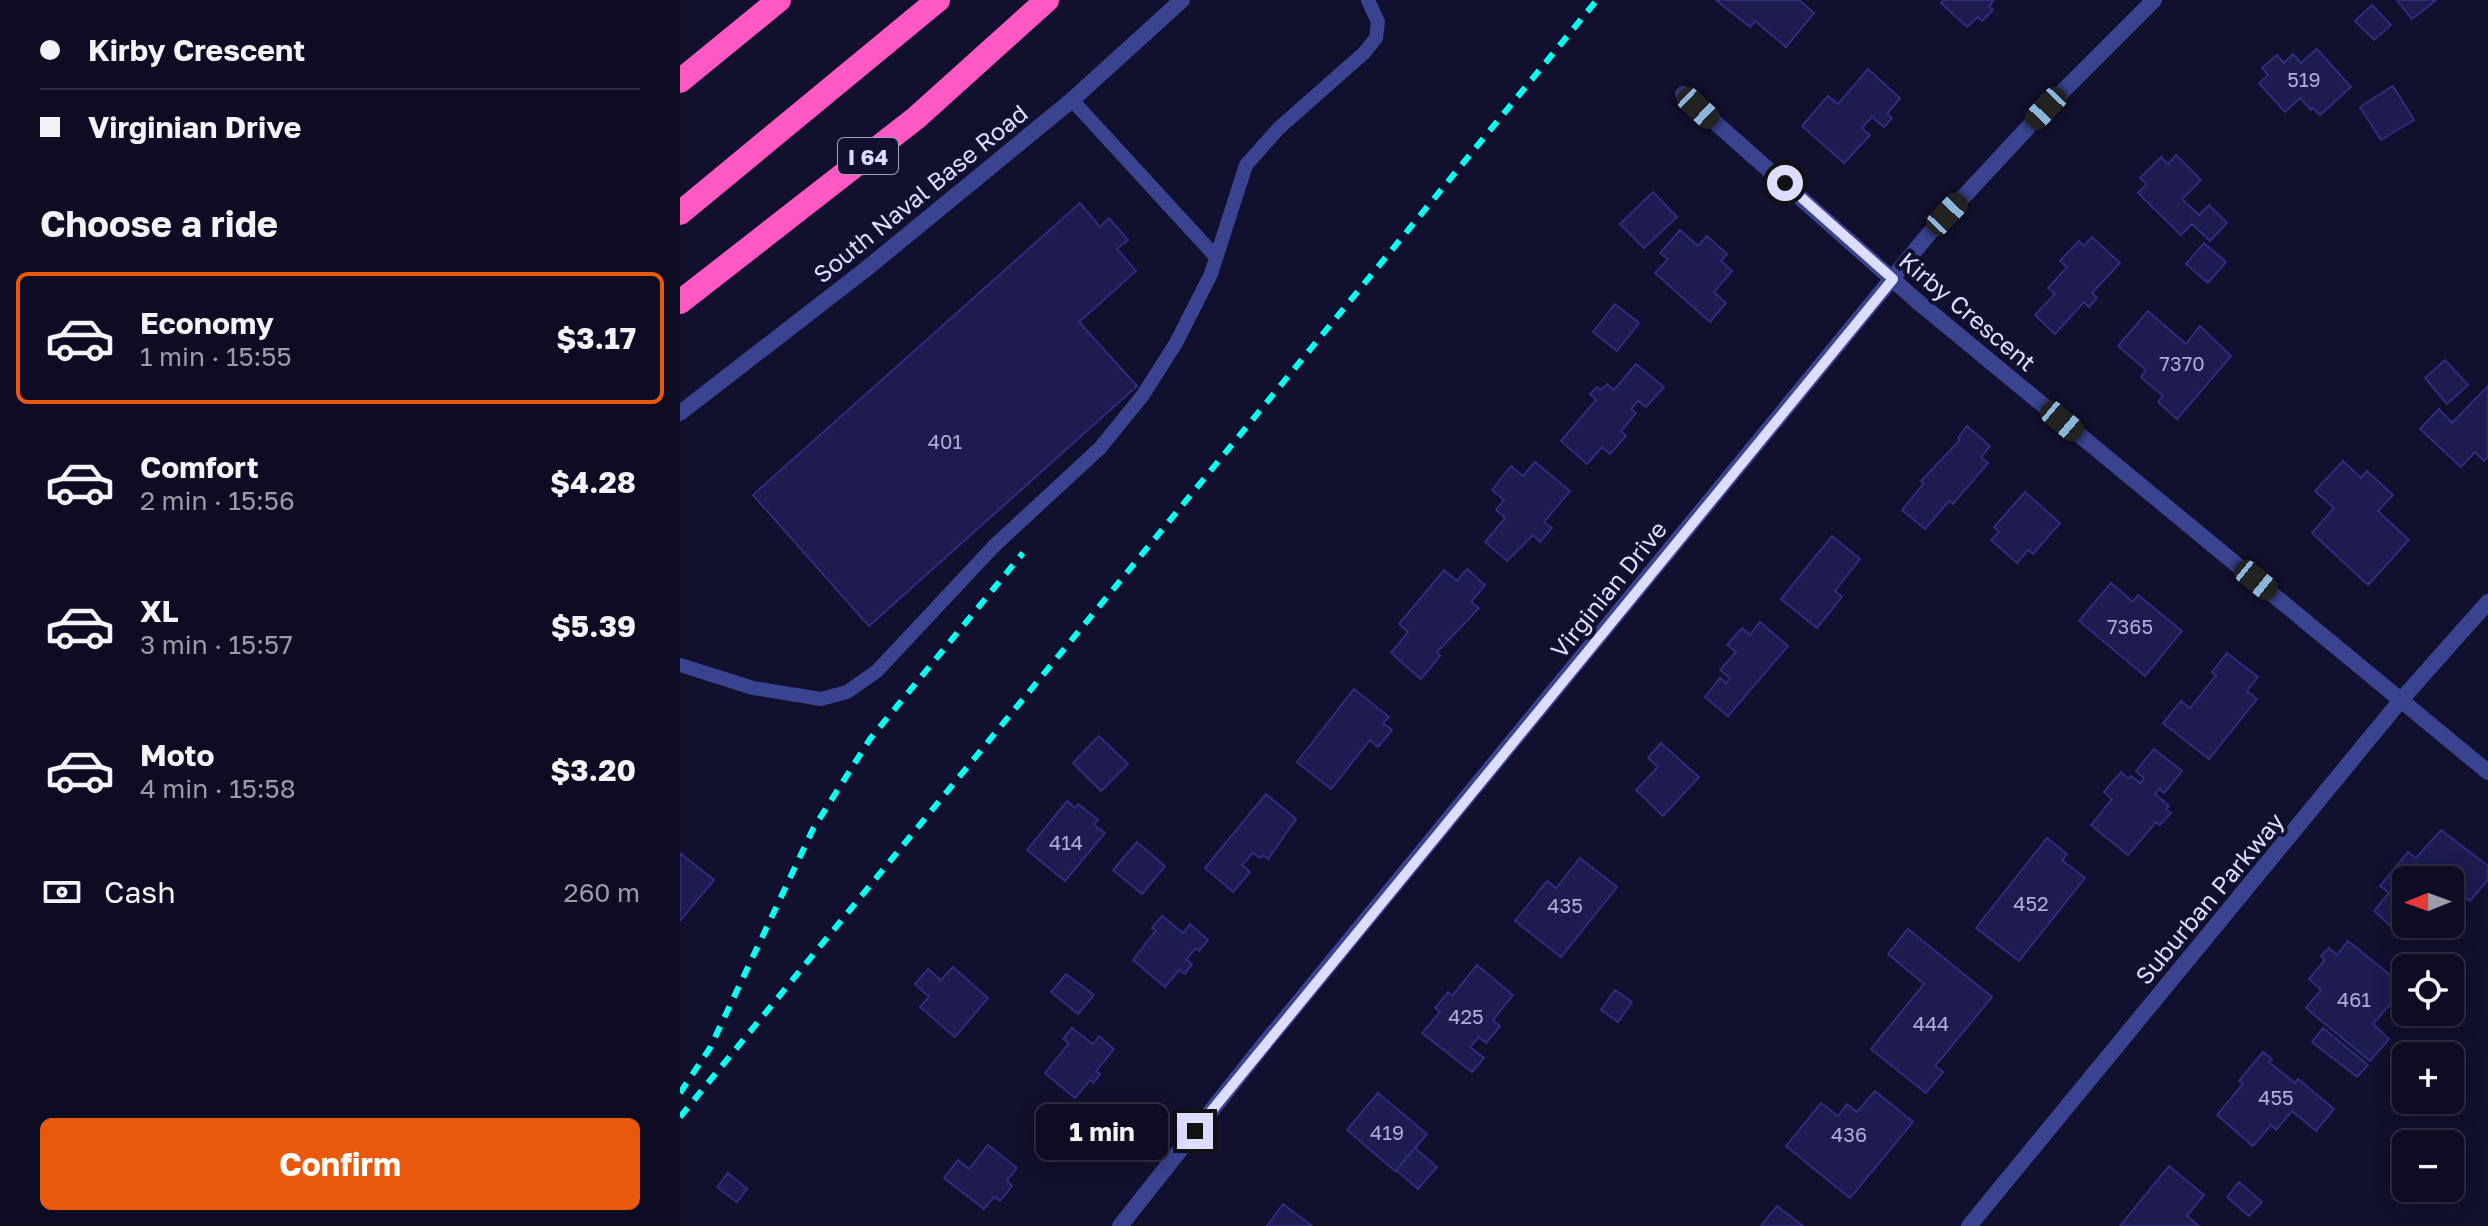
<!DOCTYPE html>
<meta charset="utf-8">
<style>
body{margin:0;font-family:"Golos Text",sans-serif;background:#16152a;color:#f1f3f6;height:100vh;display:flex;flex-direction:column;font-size:30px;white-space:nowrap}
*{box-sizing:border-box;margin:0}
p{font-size:26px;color:#9a9ba5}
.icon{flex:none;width:44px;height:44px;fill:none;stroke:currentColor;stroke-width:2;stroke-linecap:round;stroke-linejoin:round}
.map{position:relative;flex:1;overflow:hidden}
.side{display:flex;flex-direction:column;background:#0d0c22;width:680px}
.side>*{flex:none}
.guide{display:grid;align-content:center;height:176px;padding:0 40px;background:#0d0c22}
.needle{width:52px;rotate:269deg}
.fabs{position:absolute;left:1712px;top:866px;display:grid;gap:16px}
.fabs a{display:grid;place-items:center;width:72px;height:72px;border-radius:12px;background:#0d0c22;box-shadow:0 4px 20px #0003,0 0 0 2px #2d2c40;font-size:40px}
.end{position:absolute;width:36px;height:36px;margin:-18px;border:10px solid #dddeff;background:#111;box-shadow:0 0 0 4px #111}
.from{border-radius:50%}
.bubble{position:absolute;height:56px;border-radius:12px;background:#0d0c22;box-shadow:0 4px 20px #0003,0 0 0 2px #2d2c40;font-size:26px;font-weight:700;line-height:56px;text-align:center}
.car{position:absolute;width:24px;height:48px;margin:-24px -12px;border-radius:10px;box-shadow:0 0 6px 2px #0007;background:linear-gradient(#222 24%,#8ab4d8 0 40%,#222 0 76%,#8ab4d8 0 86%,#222 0)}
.guide b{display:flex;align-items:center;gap:28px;height:76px;font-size:30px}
.guide b+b{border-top:2px solid #2d2c40}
.guide i{width:20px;height:20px;background:#f1f3f6}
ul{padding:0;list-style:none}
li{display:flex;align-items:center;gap:24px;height:132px;margin:0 16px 12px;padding:0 24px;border:4px solid transparent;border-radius:12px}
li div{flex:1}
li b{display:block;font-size:30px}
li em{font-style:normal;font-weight:700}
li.on{border-color:#ea580c}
li>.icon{width:72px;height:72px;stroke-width:1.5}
h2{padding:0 40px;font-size:36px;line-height:96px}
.pay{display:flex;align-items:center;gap:20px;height:88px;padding:0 40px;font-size:30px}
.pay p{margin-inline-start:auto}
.button{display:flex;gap:16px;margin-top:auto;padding:16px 40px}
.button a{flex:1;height:92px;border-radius:12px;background:#ea580c;color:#fff;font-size:32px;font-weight:700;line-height:92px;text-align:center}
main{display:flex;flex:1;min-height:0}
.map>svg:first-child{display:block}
</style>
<main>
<section class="side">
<div class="guide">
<b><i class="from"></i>Kirby Crescent</b>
<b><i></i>Virginian Drive</b>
</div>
<h2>Choose a ride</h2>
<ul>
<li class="on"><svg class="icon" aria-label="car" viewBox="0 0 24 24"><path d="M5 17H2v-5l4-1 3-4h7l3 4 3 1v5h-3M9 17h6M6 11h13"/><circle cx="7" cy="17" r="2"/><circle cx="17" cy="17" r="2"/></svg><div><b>Economy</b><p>1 min · 15:55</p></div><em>$3.17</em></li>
<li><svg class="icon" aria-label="car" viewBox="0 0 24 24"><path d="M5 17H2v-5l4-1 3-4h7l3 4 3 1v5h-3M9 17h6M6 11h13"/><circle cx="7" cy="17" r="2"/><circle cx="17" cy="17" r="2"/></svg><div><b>Comfort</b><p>2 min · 15:56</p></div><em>$4.28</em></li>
<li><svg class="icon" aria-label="car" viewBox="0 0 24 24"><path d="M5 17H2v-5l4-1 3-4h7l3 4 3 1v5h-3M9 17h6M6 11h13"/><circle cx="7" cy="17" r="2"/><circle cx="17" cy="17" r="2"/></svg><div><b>XL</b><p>3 min · 15:57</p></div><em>$5.39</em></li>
<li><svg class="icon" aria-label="car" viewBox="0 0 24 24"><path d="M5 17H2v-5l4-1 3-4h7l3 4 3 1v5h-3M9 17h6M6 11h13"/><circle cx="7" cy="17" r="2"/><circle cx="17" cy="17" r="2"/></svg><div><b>Moto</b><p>4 min · 15:58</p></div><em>$3.20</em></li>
</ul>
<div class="pay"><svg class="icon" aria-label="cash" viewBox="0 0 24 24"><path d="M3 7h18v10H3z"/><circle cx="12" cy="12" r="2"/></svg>Cash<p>260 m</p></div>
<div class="button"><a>Confirm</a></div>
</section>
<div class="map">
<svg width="1808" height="1226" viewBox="0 0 1808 1226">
<rect width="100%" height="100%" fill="#11102e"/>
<!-- building -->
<path fill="#1d1b50" stroke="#2f2c7d" stroke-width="2" d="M1036,0H1119L1134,13L1106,47L1075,21L1070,27Z
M1264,0H1314L1309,6L1313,10L1302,21L1298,17L1287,27L1261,3Z
M1717,0H1756L1732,19Z
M1692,5L1711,25L1694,40L1675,21Z
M1637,49L1671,87L1640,115L1633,108L1631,110L1620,98L1605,112L1579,83L1588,75L1582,68L1597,55L1604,63L1613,54L1621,63Z
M1188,69L1220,98L1207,114L1212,118L1204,127L1192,117L1182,128L1190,135L1164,163L1122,126L1148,96L1158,104Z
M1713,86L1734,120L1701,140L1680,107Z
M1496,155L1521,180L1502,199L1519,215L1529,205L1547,223L1530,241L1512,224L1501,235L1458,193L1467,184L1460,178L1481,157L1488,164Z
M973,192L997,217L964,248L940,224Z
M400,203L420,227L429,218L448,240L437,249L456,271L399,322L457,386L189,626L73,495Z
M1000,230L1018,246L1027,236L1047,254L1041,261L1052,271L1034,292L1046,303L1030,322L975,273L988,259L980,253Z
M1412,237L1440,263L1412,293L1417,298L1409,307L1404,302L1375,334L1355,315L1375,294L1368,288L1387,267L1380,261L1399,241L1404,246Z
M1524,243L1546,262L1528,283L1506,264Z
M935,304L959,323L937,351L913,332Z
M1468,311L1506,344L1520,326L1551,356L1497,419L1478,402L1483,396L1461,377L1466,370L1438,346Z
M1765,360L1788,385L1767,404L1745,378Z
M956,364L984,387L966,407L958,401L951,409L956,413L941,431L946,436L930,454L922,447L907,464L881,441L916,400L910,394L917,387L921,390L927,384L934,390Z
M1808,386V457L1804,461L1795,452L1781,467L1740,429L1759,409L1772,423Z
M1287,426L1310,446L1301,457L1308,463L1273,504L1269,501L1245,529L1222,510L1244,483L1241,481L1280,440L1278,438Z
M1663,461L1681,478L1687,471L1713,495L1698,511L1729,540L1688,585L1632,533L1654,508L1635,491Z
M855,462L890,491L864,522L872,528L860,542L853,535L827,561L805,542L825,518L816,510L824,500L812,490L831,466L843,476Z
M1345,492L1380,523L1353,554L1348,550L1337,563L1311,540L1319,532L1314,527Z
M1152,536L1180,559L1155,591L1162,597L1137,628L1101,599Z
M787,569L805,585L791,602L799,608L757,652L760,656L741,679L711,653L728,632L719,624L764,570L777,581Z
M1431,583L1453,602L1458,595L1502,631L1465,676L1399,621Z
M1080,622L1108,646L1048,716L1025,697L1040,678L1046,683L1050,678L1040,670L1056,652L1047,645L1062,628L1070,635Z
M1547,653L1578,677L1567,691L1577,699L1529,759L1483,723L1501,701L1510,708L1536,675L1532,672Z
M674,689L709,717L703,723L712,730L698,747L690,740L651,789L617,762Z
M419,736L448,764L421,791L393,763Z
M981,743L1019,777L983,816L956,790L978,767L968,758Z
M1474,749L1502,771L1484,793L1479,789L1475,794L1489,806L1486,809L1491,813L1480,825L1476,822L1448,855L1411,825L1432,799L1424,792L1441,772L1448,779L1451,776L1460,783L1464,778L1456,771Z
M586,794L616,819L588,859L583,855L580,858L573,853L562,865L570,872L553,892L525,868Z
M387,801L395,808L398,804L418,820L414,825L425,833L385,881L347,850Z
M1761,830L1808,866V880L1790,901L1770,886V880H1726V924H1738L1725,939L1694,911L1709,893L1700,886L1728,852L1736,858Z
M1367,838L1387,854L1382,860L1405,878L1339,961L1296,928Z
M457,842L485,866L462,894L433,870Z
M0,853L34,880L0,921Z
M900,858L937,887L881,957L835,921L867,881L876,888Z
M482,916L503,933L510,924L528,940L519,951L516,948L506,960L512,964L505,974L499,970L485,987L453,960L476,930L472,928Z
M1228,929L1312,997L1255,1066L1263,1072L1246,1093L1191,1049L1244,984L1208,954Z
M1668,941L1725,987L1693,1024L1709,1039L1690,1061L1626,1008L1641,990L1629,979L1645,960L1641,956L1649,948L1657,955Z
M797,965L833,995L813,1020L820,1026L806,1043L799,1037L790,1047L804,1058L792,1072L742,1033L760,1012L755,1008L768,992L772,996Z
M273,967L308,998L275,1037L240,1007L249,997L235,984L248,969L261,980Z
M386,974L414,995L398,1014L371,992Z
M935,990L952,1002L938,1022L921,1010Z
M392,1028L413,1044L419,1036L434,1049L416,1071L420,1074L413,1083L410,1080L395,1098L365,1073L389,1043L383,1039Z
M1643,1028L1688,1065L1677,1077L1632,1042Z
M1583,1052L1592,1059L1589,1062L1615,1083L1618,1079L1654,1109L1636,1131L1612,1111L1596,1130L1591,1125L1573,1146L1537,1115L1563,1084L1559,1081Z
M1195,1091L1233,1122L1170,1198L1106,1146L1141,1103L1158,1116L1167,1104L1177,1112Z
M698,1093L747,1134L715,1171L667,1130Z
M308,1145L337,1168L327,1181L332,1186L320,1201L314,1197L304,1209L264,1178L278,1160L289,1169Z
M735,1148L757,1167L738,1189L716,1170Z
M1489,1166L1524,1195L1507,1216L1519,1226H1440Z
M48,1173L67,1189L57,1202L37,1187Z
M1559,1182L1582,1202L1569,1216L1547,1197Z
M603,1204L632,1226H587Z
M1097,1206L1123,1226H1081Z"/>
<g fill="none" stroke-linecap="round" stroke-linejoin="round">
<!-- service -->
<path stroke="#39438f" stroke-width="14" d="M392,100L536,257
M0,665L73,688L141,699L167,692L197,671L314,546L420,448L463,395L496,343L531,274L566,165L599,128L684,53L696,38L698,22L688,0"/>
<!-- minor -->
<path stroke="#39438f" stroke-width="16" d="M1003,94L1237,301L1808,772
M0,413L186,269L392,100L502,0
M1289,1226L1721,700L1808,602"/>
<!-- tertiary -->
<path stroke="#39438f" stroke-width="16" d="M440,1226L577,1053L1247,236L1366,108L1474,0"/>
<!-- motorway -->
<path stroke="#ff58c2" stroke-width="24" d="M0,81L99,0
M0,213L258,0
M0,302L236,118L367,0"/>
<!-- rail -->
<path stroke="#09fff1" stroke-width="6" stroke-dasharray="12 10" stroke-linecap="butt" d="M0,1093L30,1048L133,829L190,739L343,553
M0,1117L917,0"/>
</g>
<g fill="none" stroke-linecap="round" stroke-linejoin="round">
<!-- route -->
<path stroke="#dddeff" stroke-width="10" d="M515,1131L1213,279L1105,183"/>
</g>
<g text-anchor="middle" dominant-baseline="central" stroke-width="8" stroke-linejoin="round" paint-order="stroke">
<!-- number labels -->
<g font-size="20" fill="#adadd3">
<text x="1624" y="79">519</text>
<text x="1502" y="363">7370</text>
<text x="265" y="441">401</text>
<text x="1450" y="626">7365</text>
<text x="386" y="842">414</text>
<text x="1351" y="903">452</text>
<text x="885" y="905">435</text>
<text x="1674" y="999">461</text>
<text x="786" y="1016">425</text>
<text x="1251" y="1023">444</text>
<text x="1596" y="1097">455</text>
<text x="707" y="1132">419</text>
<text x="1169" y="1134">436</text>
</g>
<!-- shield labels -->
<rect fill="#11102e" stroke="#a0a0c0" stroke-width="2" x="158" y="138" width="60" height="36" rx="6"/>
<g font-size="22" font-weight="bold" fill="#dddeff">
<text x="188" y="156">I 64</text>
</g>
<!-- street labels -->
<g font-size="24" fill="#dddeff" stroke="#11102e">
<text transform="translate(240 193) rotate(-39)">South Naval Base Road</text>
<text transform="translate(1288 311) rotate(40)">Kirby Crescent</text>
<text transform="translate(928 589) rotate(-51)">Virginian Drive</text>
<text transform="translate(1529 898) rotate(-50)">Suburban Parkway</text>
</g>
</g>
</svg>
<div class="fabs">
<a><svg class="needle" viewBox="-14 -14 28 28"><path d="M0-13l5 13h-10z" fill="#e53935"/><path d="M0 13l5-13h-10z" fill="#9a9ba5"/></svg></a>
<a><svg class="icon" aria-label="locate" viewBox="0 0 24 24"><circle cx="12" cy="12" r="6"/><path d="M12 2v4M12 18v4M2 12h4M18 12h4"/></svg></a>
<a>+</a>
<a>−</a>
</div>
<i class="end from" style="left:1105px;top:183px"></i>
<i class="end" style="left:515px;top:1131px"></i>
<div class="bubble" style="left:356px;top:1104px;width:132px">1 min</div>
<i class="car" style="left:1018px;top:108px;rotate:133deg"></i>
<i class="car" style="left:1366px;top:108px;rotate:223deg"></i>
<i class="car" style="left:1267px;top:214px;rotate:43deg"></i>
<i class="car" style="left:1382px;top:421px;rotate:130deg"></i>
<i class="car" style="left:1576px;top:580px;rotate:129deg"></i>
</div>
</main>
